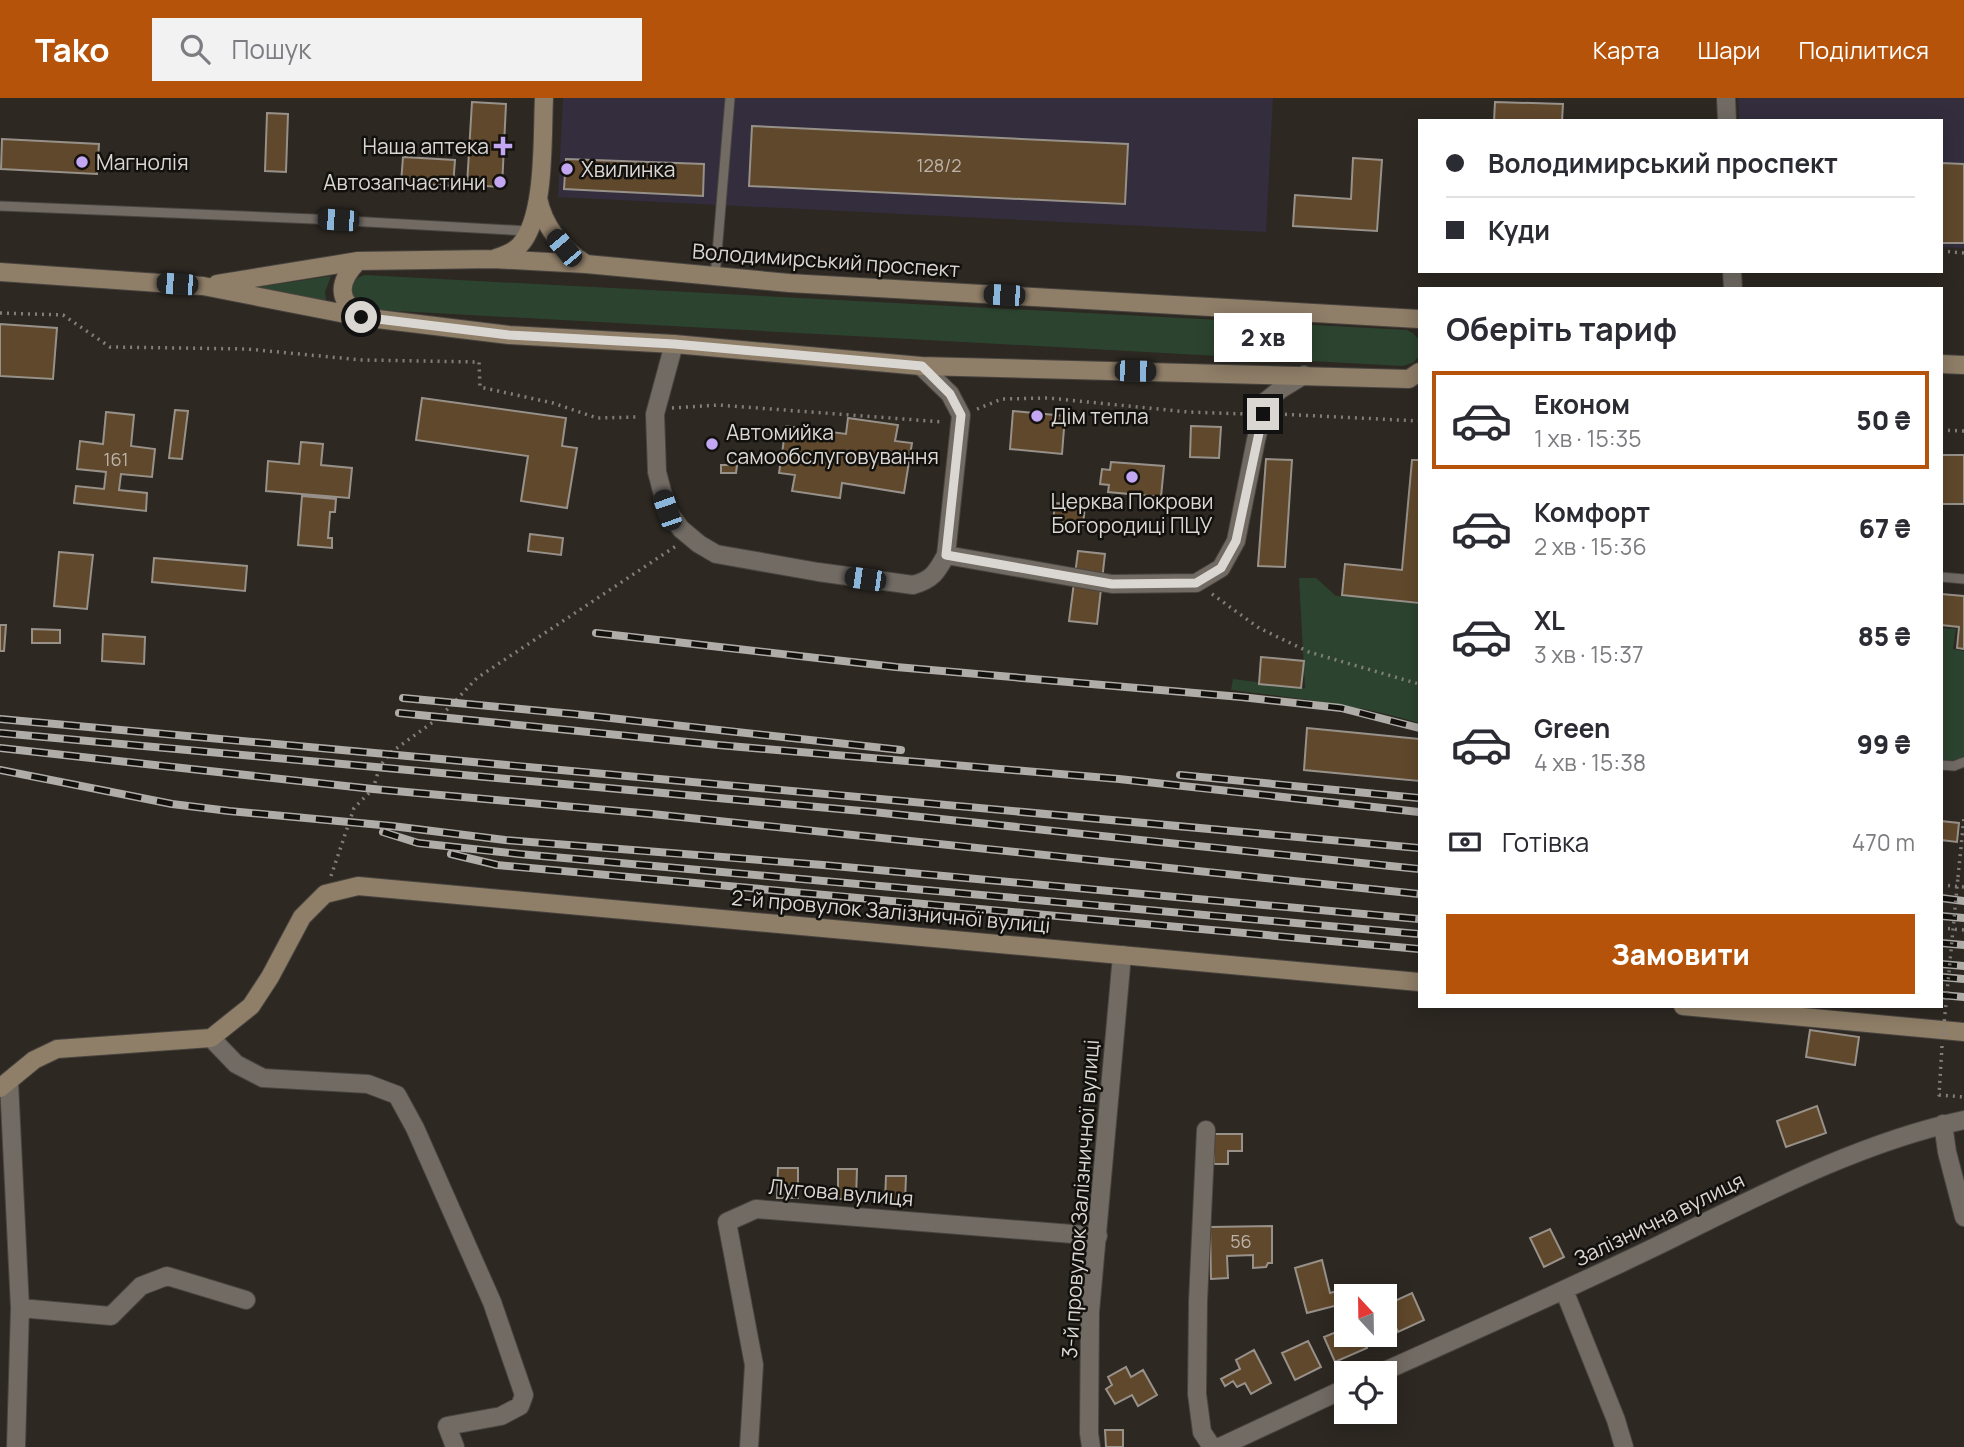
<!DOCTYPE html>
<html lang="uk">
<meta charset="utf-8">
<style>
body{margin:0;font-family:Manrope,sans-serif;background:#f2f2f3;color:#2b2b33;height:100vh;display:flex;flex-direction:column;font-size:26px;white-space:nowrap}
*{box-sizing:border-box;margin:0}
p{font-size:23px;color:#7c7c81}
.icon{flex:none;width:38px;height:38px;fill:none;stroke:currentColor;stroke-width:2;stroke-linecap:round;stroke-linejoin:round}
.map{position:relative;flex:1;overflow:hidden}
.side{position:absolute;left:1418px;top:189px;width:525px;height:721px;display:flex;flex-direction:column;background:#fff;border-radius:0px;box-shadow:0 4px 18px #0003}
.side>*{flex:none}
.hud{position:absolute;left:1418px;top:21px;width:525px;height:154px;border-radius:0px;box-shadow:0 4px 18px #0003;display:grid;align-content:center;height:154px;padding:0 28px;background:#fff}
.needle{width:46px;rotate:338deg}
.controls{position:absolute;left:1334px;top:1186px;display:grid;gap:14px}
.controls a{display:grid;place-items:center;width:63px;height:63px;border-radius:0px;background:#fff;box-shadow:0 4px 18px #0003;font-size:35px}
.end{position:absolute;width:32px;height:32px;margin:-16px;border:9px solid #dad7d3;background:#111;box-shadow:0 0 0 4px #111}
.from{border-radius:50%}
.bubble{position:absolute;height:49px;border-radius:0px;background:#fff;box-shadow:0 4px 18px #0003;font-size:23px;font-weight:800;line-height:49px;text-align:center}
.car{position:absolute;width:21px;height:42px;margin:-21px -10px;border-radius:9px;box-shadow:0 0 5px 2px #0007;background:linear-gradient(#222 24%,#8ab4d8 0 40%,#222 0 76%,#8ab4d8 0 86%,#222 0)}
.hud b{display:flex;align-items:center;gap:24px;height:66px;font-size:26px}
.hud b+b{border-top:2px solid #e1e1e2}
.hud i{width:18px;height:18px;background:#2b2b33}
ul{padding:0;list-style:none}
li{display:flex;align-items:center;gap:21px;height:98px;margin:0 14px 10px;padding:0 14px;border:4px solid transparent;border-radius:0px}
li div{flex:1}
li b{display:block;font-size:26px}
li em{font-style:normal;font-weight:800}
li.current{border-color:#b45309}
li>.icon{width:63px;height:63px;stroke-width:1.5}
h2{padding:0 28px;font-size:32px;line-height:84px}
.pay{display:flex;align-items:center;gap:18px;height:77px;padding:0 28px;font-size:26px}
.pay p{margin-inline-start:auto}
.primary-button{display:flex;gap:14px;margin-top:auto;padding:14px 28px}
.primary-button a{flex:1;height:80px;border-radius:0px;background:#b45309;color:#fff;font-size:28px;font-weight:800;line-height:80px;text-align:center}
header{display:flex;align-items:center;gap:42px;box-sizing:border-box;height:98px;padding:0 35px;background:#b45309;color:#fff}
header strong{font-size:33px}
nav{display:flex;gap:38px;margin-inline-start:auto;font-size:24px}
.search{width:490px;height:63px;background:#f2f2f3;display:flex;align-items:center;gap:18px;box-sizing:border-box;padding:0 24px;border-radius:0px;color:#7c7c81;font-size:26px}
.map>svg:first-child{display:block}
</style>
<header>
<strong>Tako</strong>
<div class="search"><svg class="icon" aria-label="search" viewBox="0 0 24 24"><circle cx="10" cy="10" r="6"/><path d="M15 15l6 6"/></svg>Пошук</div>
<nav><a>Карта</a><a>Шари</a><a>Поділитися</a></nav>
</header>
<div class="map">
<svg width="1964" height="1349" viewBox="0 0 1964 1349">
<rect width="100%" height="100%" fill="#2d2822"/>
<!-- industrial -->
<path fill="#332d3d" d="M563,0H1273L1266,134L558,99Z
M1738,0H1964V150L1941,149V23H1739Z"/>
<!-- green -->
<path fill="#2c442f" d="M365,177L1407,232L1413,235L1419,242V258L1413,265L1402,268L361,211L351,201C351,188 352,181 365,177Z
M331,178L325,194L327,208L259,189Z
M1299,480H1316L1336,498L1419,504V625C1357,606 1295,600 1231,592L1233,581L1305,590Z
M1941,530L1956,531L1953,551L1964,553V658L1953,664L1941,662Z"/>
<!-- building -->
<path fill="#60482c" stroke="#979189" stroke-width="2" d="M472,4L506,6L502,89L467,87Z
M1495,4L1563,6L1562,23H1494Z
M267,15L288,16L286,74L265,73Z
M752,28L1128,46L1125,106L749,88Z
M2,41L99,46L97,76L1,71Z
M403,59L455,62L453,88L401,85Z
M1353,60L1382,62L1377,133L1293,128L1295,97L1351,101Z
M566,61L704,66L703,98L564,91Z
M1941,65L1964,66V145H1941Z
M0,226L57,230L53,281L0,278Z
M422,300L566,320L562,348L577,350L567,410L521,403L528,358L416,342Z
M175,312L188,313L182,361L169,360Z
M1013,313L1065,318L1062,356L1010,351Z
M106,314L134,317L131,348L155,351L152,379L121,376L119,392L147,395L146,413L74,405L76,388L104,391L106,374L77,371L80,343L103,346Z
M848,320L898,327L895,343L912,345L904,395L842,385L840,400L792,393L795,377L779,375L786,328L846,336Z
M1191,328L1221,329L1219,360L1190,359Z
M301,344L323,346L321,367L352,370L349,400L266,393L268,363L299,366Z
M1941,357H1964V406H1941Z
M1266,361L1292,362L1285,469L1258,468Z
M1412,362H1419V505L1342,497L1345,466L1402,472Z
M1111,364L1164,368L1161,399L1108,394L1109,387L1100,386L1102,371L1110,372Z
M721,367H737L736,375H721Z
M302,398L336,401L335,414H330L328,440H332V450L298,447Z
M1055,405L1085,408L1083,427L1053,424Z
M530,436L563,440L561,457L528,453Z
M1078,453L1105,456L1097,526L1069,523Z
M59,454L93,457L87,511L54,508Z
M154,460L247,468L245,493L152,484Z
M1941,496L1964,498V551L1957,550L1959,529L1941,527Z
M0,527H6L4,553H0Z
M32,531L60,532V545H32Z
M103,536L145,539L144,566L102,563Z
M1261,559L1304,563L1301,590L1259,586Z
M1307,630L1419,641V683L1304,672Z
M1941,723L1959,725L1957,744L1941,742Z
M1810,932L1859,939L1855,967L1806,959Z
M1817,1008L1826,1035L1786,1049L1777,1023Z
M1214,1036H1242V1053H1228V1066H1214Z
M778,1070H798V1100H777Z
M838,1071H857L856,1101H838Z
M886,1078H906L905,1104L885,1103Z
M1272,1128V1165H1268L1266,1169L1253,1170V1157L1227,1158L1228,1180L1211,1181L1210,1129Z
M1550,1131L1564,1159L1544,1169L1530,1140Z
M1322,1162L1330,1195L1344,1191L1346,1205L1307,1215L1295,1170Z
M1412,1195L1424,1222L1398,1234L1386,1207Z
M1346,1230V1237H1361L1367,1250L1335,1264L1324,1239Z
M1308,1243L1321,1269L1295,1282L1282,1255Z
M1254,1252L1271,1285L1251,1296L1245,1285L1237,1289L1233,1283L1225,1288L1221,1281L1240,1271L1236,1262Z
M1126,1269L1131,1279L1143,1272L1157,1297L1138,1308L1132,1297L1115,1306L1106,1291L1112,1287L1108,1279Z
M1105,1332H1123V1349H1106Z"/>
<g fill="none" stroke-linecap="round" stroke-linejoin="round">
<defs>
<path id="lane" d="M0,108L314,121L528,133
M715,179L730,0
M1941,479L1964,481
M1941,667L1954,668L1964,664"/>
<path id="street" d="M1726,0L1727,23
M1732,173L1733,191
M674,246L655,316L657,374L667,412L681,431L699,446L716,456L818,474L913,487C932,482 937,474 946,457L961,317L950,296L921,268
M946,457L1112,486L1196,485L1221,470L1236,443L1256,342L1266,303L1281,291L1304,277
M211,940L236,966L263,980L368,986L397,997L415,1030L492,1204L524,1297L520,1308L501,1318L447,1328L455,1349
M9,984L20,1210L16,1349
M1943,1026L1947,1054L1964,1119
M1206,1032L1198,1203L1197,1296L1202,1334L1212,1349
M1564,1192L1616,1322L1624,1349
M20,1210L111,1218L141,1188L167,1178L246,1202
M1378,1276C1472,1234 1566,1192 1659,1147C1757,1099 1857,1045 1964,1022
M749,1349L754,1267L727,1124L756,1111L1098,1138
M1091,1349L1089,1335L1090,1214L1122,857
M1220,1349L1346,1290"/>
<path id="secondary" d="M538,100C544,129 561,150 586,166
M496,160C505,157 514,154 520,147C546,119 542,37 544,0
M0,174L203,188L361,219L509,237L674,246L921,268L1409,281L1419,274
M217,186L358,163
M361,219C336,201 338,184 358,163L494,161L586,166L789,185L1419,221
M1941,266L1964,267
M1683,908L1964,934
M0,990L34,962L57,951L211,940L251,908L270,879L302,819L325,796L358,788L1419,884"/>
</defs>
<!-- lane casing -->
<use href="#lane" stroke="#48443f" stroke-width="11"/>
<!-- street casing -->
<use href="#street" stroke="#48443f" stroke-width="20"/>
<!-- secondary casing -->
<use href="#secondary" stroke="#48443f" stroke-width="20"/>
<!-- path -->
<path stroke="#827e79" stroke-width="3.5" stroke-dasharray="2 5" stroke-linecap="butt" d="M1941,153L1964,155
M0,215L63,217L110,249L247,251L362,262L479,264L480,289L553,305L597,320L638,319
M672,310L718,307L943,324
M977,311L1002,301L1048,300L1188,314L1246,316
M1278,316L1419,323
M1941,332L1964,333
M1212,496L1259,530L1309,554L1419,586
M331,778L354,710L373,691L380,668L390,655L440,619L477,580L676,448
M1958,779L1964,719
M1941,787L1964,789
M1941,830L1964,832
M1942,948L1939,997L1964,999"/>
<!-- lane -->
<use href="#lane" stroke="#716b64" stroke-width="9"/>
<!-- street -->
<use href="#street" stroke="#716b64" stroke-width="18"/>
<!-- secondary -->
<use href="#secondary" stroke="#8f7e68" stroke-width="18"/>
<defs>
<path id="rail" d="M596,535L896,569L1241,599L1341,610L1419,630
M403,600L574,616L901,652
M399,615L718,647L1119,681L1419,714
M0,621L1419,750
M0,635L873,714L1419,771
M0,650L373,691L652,716L1419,796
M0,672L172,706L229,713L392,728L505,742L823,767L1419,821
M1180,677L1419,700
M383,734L418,745L519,756L1419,836
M451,756L497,767L1419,851
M1941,800L1964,803
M1941,818L1964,820
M1941,845L1964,847
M1941,866L1964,868
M1941,879L1964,881
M1941,897L1964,899"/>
</defs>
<!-- rail casing -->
<use href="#rail" stroke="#b0aca8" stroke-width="8"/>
<!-- rail -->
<use href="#rail" stroke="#13110e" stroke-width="5" stroke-dasharray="16" stroke-linecap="butt"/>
<!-- path-bridge -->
<path stroke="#827e79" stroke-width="3.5" stroke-dasharray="2 5" stroke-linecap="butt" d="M1943,937L1958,779"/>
</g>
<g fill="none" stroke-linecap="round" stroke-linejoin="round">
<!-- route -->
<path stroke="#dad7d3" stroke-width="9" d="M361,219L509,237L674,246L922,268L950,296L961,317L946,457L1112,486L1196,485L1221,470L1236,443L1263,316"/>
</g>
<!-- markers -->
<g fill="#c3a7f2" stroke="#13110e" stroke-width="2.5">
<path d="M499.5 37.5h7v7h7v7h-7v7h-7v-7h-7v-7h7z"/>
<circle cx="82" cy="64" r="7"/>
<circle cx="567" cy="71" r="7"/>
<circle cx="500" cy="84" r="7"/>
<circle cx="1037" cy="318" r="7"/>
<circle cx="712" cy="346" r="7"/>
<circle cx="1132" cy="379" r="7"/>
</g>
<g text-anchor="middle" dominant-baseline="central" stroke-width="5" stroke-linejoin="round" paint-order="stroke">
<!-- number labels -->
<g font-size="18" fill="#bcb3a9">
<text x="939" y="67">128/2</text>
<text x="116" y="361">161</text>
<text x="1241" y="1143">56</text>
</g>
<!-- poi labels -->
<g font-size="21" fill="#dad7d3" stroke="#13110e" text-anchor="start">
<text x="489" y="48" text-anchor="end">Наша аптека</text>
<text x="96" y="64">Магнолія</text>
<text x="581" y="71">Хвилинка</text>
<text x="486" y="84" text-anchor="end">Автозапчастини</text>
<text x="1051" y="318">Дім тепла</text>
<text x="726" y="334">Автомийка<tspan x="726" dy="24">самообслуговування</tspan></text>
<text x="1132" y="403" text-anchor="middle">Церква Покрови<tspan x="1132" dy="24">Богородиці ПЦУ</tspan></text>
</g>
<!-- street labels -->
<g font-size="21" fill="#dad7d3" stroke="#13110e">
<text transform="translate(826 162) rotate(4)">Володимирський проспект</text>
<text transform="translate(891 813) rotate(5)">2-й провулок Залізничної вулиці</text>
<text transform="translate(841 1094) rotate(5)">Лугова вулиця</text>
<text transform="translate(1080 1101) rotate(-86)">3-й провулок Залізничної вулиці</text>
<text transform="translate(1659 1121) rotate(-26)">Залізнична вулиця</text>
</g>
</g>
</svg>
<div class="controls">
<a><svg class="needle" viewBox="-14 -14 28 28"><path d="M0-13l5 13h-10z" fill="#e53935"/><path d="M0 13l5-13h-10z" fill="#7c7c81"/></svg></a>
<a><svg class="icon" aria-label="locate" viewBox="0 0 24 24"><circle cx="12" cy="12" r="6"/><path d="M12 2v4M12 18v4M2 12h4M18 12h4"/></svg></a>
</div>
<i class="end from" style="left:361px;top:219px"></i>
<i class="end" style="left:1263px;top:316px"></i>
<div class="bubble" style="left:1214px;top:215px;width:98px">2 хв</div>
<i class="car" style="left:338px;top:122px;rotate:274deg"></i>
<i class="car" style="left:564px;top:150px;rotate:320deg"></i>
<i class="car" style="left:177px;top:186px;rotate:274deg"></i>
<i class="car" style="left:1004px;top:197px;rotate:273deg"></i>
<i class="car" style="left:1135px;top:273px;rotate:91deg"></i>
<i class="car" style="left:667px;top:412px;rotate:341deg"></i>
<i class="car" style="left:865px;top:481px;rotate:278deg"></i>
<div class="hud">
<b><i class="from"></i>Володимирський проспект</b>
<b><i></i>Куди</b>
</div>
<section class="side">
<h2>Оберіть тариф</h2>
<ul>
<li class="current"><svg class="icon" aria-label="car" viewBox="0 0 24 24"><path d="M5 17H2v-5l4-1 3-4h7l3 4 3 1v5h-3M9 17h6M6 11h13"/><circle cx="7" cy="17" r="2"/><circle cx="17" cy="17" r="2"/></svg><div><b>Економ</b><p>1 хв · 15:35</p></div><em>50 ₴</em></li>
<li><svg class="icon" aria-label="car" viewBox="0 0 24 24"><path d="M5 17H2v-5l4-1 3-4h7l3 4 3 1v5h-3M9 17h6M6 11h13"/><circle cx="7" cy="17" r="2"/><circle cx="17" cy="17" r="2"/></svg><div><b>Комфорт</b><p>2 хв · 15:36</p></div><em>67 ₴</em></li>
<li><svg class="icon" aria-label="car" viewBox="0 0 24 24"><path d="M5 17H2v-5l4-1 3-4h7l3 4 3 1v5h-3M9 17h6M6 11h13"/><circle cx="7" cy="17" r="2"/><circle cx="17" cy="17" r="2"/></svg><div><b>XL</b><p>3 хв · 15:37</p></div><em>85 ₴</em></li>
<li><svg class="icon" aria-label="car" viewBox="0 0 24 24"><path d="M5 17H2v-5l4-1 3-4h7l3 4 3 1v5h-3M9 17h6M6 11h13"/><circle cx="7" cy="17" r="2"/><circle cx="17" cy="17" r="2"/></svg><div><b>Green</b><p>4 хв · 15:38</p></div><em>99 ₴</em></li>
</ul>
<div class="pay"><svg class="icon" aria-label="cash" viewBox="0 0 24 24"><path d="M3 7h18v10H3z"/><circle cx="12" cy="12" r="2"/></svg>Готівка<p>470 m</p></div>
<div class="primary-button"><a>Замовити</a></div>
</section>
</div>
